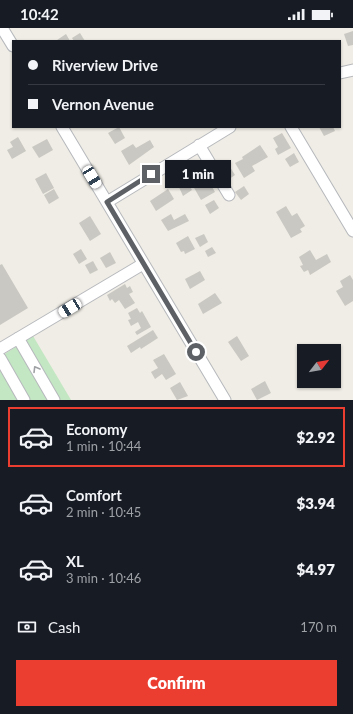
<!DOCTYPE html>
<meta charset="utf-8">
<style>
body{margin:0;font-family:Lato,sans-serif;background:#242831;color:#f1f3f6;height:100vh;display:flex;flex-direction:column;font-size:15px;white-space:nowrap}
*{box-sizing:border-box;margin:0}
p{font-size:13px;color:#9ea1a6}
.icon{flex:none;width:22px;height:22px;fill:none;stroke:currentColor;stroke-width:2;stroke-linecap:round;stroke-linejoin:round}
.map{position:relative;height:372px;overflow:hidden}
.sheet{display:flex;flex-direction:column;background:#171b24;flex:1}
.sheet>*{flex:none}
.guide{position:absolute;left:12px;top:12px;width:329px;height:88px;border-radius:0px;box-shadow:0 1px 3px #0004;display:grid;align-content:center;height:88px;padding:0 16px;background:#171b24}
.needle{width:26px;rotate:59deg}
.tools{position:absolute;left:297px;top:316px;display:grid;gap:8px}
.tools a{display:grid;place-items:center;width:44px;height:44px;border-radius:0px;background:#171b24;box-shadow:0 1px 3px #0004;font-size:20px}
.end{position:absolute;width:18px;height:18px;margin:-9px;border:5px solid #5d6166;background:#fff;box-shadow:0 0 0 2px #fff}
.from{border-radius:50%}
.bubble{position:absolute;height:28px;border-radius:0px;background:#171b24;box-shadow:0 1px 3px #0004;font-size:13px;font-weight:800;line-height:28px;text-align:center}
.car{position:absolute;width:12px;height:24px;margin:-12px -6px;border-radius:5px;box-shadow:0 0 3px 1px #0007;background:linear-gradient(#fff 24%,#345 0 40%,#fff 0 76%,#345 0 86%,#fff 0)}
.guide b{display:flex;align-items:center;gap:14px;height:38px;font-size:15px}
.guide b+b{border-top:1px solid #363941}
.guide i{width:10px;height:10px;background:#f1f3f6}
ul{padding:7px 0 0;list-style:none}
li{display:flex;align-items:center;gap:12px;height:60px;margin:0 8px 6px;padding:0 8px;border:2px solid transparent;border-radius:0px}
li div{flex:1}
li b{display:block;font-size:15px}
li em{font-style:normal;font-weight:800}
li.on{border-color:#eb3d30}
li>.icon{width:36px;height:36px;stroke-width:1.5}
.pay{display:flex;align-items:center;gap:10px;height:44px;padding:0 16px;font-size:15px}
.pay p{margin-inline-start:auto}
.button{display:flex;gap:8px;margin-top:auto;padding:8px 16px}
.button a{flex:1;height:46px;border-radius:0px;background:#eb3d30;color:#fff;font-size:16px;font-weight:800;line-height:46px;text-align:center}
.status{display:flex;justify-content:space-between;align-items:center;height:28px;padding:0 20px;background:#171b24;direction:ltr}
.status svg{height:11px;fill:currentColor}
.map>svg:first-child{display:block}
</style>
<div class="status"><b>10:42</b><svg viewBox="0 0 49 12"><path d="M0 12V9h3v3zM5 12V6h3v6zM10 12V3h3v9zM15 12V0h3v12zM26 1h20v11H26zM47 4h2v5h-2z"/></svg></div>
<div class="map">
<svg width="353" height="372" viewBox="0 0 353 372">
<rect width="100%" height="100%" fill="#efede5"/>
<!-- green -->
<path fill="#c2e7c2" d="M33,308L71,372H0V329Z"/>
<!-- building -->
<path fill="#cac8c2" d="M353,3V17L348,18L344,6Z
M80,5L85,13H74L72,10Z
M66,6L70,13H57V12Z
M119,99L125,110L115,116L108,105Z
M319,99H333L335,103L324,108Z
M282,105L291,120L278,127L275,121L278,119L273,110Z
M18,109L26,123L12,131L7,122L13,119L10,114Z
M47,111L53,122L39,130L32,119Z
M150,112L154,119L129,137L121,123L133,116L136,120Z
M260,117L268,129L252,138L255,143L244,150L235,135L243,131L242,129Z
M294,125L299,134L290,139L285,131Z
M225,138L226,141L230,139L235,147L225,154L218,142Z
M46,145L54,160L43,166L35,151Z
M207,150L215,164L201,172L193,158Z
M186,152L192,162L183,168L178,157Z
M244,158L249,166L241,172L235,164Z
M54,161L59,170L49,176L44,167Z
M168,161L174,171L156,183L150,173Z
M214,172L219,180L210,186L205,177Z
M286,178L292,188L297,185L305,198L300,201L302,204L291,210L276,184Z
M171,186L174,192L185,186L189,193L168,203L161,192Z
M90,188L101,206L90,213L79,195Z
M204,206L208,214L200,219L195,210Z
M188,208L195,221L185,226L184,223L181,224L176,215Z
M212,219L216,225L208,229L205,223Z
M81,221L87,231L79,236L73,226Z
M310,222L316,232L327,226L331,234L310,247L308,242L304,244L300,238L303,237L299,229Z
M110,224L116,235L106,240L100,230Z
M93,233L98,242L90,246L85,237Z
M2,236L28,280L0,297V237Z
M200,243L205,252L190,261L185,251Z
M350,247L353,252V273L345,278L336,263L343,259L340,253Z
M125,256L127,260L130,258L133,264L129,266L135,275L125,281L119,272L115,275L112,271L110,273L107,267Z
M215,265L222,275L203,286L198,276Z
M137,280L140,285L142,283L151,299L137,307L135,304L141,300L138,294L131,298L128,292L131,291L128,285Z
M153,302L158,310L141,321L140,319L131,325L127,318Z
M237,308L249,328L241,333L228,314Z
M164,326L176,346L166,352L162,346L155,351L151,344L158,340L153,332Z
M265,353L271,365L257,372L251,361Z
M180,354L188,368L177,372L170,360Z"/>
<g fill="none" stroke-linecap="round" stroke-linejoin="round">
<defs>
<path id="minor" d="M2,0L13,18
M340,45L353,42
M62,99L225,372
M291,99L353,203
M199,117L229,167
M107,174L230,99
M18,310L54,372
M0,321L143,236
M0,330L24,372"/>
</defs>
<!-- minor casing -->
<use href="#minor" stroke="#b6b8bc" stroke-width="13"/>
<!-- minor -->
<use href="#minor" stroke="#fff" stroke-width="11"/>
</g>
<!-- one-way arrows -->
<defs><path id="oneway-chevron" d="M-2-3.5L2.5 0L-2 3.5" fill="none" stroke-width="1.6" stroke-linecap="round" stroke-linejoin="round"/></defs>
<use stroke="#9ea0a3" href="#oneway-chevron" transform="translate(36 341) rotate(-121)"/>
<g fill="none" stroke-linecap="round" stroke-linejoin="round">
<!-- route -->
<path stroke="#5d6166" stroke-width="5" d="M151,146L107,174L196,324"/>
</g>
</svg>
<div class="tools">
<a><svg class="needle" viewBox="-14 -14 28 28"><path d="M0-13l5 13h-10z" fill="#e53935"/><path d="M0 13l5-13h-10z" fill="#9ea1a6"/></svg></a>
</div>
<i class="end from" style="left:196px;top:324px"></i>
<i class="end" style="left:151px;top:146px"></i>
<div class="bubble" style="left:165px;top:132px;width:66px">1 min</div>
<i class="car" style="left:92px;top:149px;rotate:149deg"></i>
<i class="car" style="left:70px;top:280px;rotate:239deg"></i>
<div class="guide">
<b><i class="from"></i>Riverview Drive</b>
<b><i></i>Vernon Avenue</b>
</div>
</div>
<section class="sheet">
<ul>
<li class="on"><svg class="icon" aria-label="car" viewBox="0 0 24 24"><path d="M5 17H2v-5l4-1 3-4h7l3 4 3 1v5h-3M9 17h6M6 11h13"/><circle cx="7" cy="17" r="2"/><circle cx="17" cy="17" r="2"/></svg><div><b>Economy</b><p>1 min · 10:44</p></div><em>$2.92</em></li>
<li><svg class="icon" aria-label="car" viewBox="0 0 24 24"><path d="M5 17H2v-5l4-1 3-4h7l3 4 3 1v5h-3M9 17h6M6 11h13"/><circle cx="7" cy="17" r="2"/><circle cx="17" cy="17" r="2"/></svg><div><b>Comfort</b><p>2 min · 10:45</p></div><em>$3.94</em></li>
<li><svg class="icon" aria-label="car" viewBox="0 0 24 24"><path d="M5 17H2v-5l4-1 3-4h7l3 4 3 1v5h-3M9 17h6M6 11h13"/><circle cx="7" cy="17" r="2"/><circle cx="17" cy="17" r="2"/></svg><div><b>XL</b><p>3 min · 10:46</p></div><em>$4.97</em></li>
</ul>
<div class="pay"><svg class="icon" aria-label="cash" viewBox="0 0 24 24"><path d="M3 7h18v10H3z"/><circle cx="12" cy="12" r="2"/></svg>Cash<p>170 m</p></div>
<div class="button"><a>Confirm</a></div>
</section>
